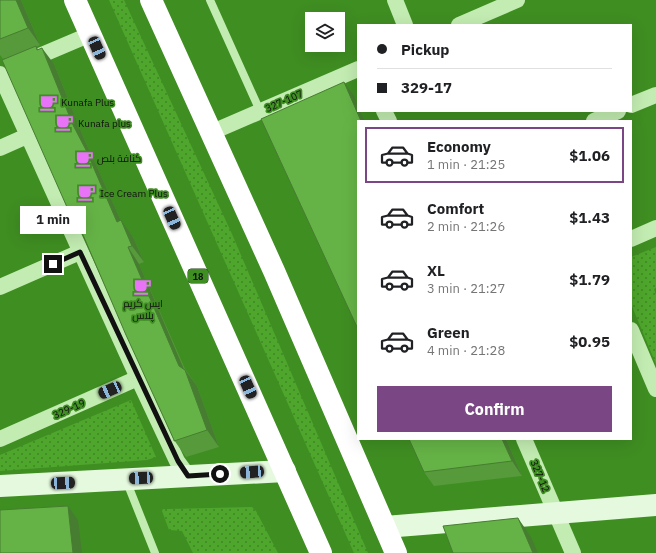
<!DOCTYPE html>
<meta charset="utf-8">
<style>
body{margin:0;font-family:"IBM Plex Sans",Cairo,sans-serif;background:#f2f2f2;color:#202124;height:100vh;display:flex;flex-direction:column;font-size:15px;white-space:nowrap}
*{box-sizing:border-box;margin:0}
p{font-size:13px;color:#757577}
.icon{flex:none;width:22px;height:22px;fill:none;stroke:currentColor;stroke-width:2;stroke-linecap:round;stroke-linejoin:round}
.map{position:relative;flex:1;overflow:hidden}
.side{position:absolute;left:357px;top:120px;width:275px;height:320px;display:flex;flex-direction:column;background:#fff;border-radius:0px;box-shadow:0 4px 16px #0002}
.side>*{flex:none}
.hud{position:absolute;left:357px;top:24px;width:275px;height:88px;border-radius:0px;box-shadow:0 4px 16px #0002;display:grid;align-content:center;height:88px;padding:0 20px;background:#fff}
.tools{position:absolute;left:305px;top:12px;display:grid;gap:8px}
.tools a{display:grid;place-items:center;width:40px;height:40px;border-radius:0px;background:#fff;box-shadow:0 4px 16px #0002;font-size:20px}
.end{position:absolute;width:18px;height:18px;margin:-9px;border:5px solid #111;background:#fff;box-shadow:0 0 0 2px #fff}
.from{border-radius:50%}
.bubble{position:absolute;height:28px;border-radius:0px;background:#fff;box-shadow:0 4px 16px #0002;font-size:13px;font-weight:700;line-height:28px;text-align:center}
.car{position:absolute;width:12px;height:24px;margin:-12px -6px;border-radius:5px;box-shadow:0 0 3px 1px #0007;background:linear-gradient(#222 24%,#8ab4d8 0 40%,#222 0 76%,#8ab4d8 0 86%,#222 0)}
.hud b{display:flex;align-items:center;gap:14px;height:38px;font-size:15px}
.hud b+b{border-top:1px solid #e0e0e0}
.hud i{width:10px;height:10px;background:#202124}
ul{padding:7px 0 0;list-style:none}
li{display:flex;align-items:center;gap:12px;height:56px;margin:0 8px 6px;padding:0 12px;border:2px solid transparent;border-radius:0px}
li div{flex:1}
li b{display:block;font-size:15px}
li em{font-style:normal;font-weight:700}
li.current{border-color:#7a4683}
li>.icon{width:36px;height:36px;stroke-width:1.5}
.primary-button{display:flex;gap:8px;margin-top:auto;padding:8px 20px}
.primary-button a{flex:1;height:46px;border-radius:0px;background:#7a4683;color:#fff;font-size:16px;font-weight:700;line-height:46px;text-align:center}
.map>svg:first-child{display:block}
</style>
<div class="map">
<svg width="656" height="553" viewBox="0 0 656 553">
<defs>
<pattern id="green-dots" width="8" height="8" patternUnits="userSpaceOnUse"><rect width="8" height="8" fill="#4ea62c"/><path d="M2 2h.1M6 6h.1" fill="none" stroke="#3f8624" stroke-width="1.8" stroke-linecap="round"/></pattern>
</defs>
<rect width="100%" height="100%" fill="#3f8e22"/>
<!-- green -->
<path fill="url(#green-dots)" d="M109,0H124L232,234L368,553H354Z
M656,247V288L654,289L656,295V364L631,304V257Z
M131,400L156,457L147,460L0,471V455Z
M252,507L256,511L278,553H193L182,531L169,530L162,511L163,509H169Z"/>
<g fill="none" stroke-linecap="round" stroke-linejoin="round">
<!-- lane -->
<path stroke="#c2ecb1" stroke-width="8" d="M210,0L260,111
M126,480L155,553"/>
<!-- street -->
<path stroke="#c2ecb1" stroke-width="16" d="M395,0L405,25
M459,25L517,0
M25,62L91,34
M0,74L138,378L177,461L188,476
M631,105L656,95
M384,111L389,121
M594,121L618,111
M210,133L358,69
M0,148L27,136
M631,239L656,228
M0,287L80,252
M631,330L656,389
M0,439L138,378
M524,439L573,553"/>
<!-- secondary -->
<path stroke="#e4f9dd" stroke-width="22" d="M0,486L285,471
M385,527L656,505"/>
<!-- highway -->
<path stroke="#fff" stroke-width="22" d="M75,0L321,553
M151,0L274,271L396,553"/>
</g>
<!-- wall -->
<path fill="#579a3c" d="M0,0H21L40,45L36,47L38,49L54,64L85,141L97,167L121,221L133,237L144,262L139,264L185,369L197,386L219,447L186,457L174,440L85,238L74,223L5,59V58L3,59L0,55Z
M506,439L522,476L434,486L424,472Z"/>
<!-- shaded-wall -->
<path fill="#477d31" d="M16,0H21L40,45L28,28Z
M42,48L54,64L85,141L97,167L129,239L117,222L73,125Z
M344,82L354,96L358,106V111H360L365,121H361Z
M121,220L133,237L144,262L132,246Z
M128,247L139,264L189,381L185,370L197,386L219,447L207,430L179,366Z
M502,439H506L522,476L512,461Z
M68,506L78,520L82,553H73Z
M518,518L531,537L538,553H533Z"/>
<!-- building -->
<path fill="#65b346" stroke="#477d31" d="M0,0H16L28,28L0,39Z
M36,46L37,50L42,48L73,125L86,150L117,222L121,220L132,246L128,247L179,366L185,370L207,430L174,441V440L126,335L77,221L74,223L2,60Z
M344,82L361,121H358V329L261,119Z
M409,439H502L512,461L424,472Z
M68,506L73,553H0V510Z
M518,518L533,553H453L443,526Z"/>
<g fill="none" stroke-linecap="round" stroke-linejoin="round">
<!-- route -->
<path stroke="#111" stroke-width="5" d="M53,264L80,252L178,461L188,476L220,474"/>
</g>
<!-- icons -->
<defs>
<symbol id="cafe-bare" viewBox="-9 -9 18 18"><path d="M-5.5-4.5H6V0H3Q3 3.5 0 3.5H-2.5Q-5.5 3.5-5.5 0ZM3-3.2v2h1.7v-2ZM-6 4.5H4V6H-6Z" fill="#e873f7" stroke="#3f8e22" stroke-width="2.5" paint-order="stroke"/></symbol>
</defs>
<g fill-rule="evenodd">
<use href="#cafe-bare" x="36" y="90" width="25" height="25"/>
<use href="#cafe-bare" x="52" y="110" width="25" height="25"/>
<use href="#cafe-bare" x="72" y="146" width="25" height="25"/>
<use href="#cafe-bare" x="74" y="180" width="25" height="25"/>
<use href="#cafe-bare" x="130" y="274" width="25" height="25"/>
</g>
<g text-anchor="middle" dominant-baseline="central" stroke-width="3.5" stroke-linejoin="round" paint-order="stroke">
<!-- shield labels -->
<rect fill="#3f8e22" stroke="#1f3616" stroke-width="1" x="188" y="269" width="20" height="14" rx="3"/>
<g font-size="9" font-weight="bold" fill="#111">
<text x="198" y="276">18</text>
</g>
<!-- street labels -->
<g font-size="10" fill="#111" stroke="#3f8e22">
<text transform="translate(284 101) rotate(-24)">327-107</text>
<text transform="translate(69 409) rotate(-24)">329-19</text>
<text transform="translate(540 476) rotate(67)">327-12</text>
</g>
<!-- poi labels -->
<g font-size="10" fill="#111" stroke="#3f8e22" text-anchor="start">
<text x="61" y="102">Kunafa Plus</text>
<text x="78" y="123">Kunafa plus</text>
<text x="97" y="158">كنافة بلص</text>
<text x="100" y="193">Ice Cream Plus</text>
<text x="143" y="303" text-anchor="middle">ايس كريم<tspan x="143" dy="12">پلاس</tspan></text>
</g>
</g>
</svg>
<div class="tools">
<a><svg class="icon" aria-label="layers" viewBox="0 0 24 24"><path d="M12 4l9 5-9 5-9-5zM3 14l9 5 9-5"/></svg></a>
</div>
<i class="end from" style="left:220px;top:474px"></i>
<i class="end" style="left:53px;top:264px"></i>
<div class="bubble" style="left:20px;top:206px;width:66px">1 min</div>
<i class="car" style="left:97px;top:48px;rotate:156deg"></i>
<i class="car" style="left:172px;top:218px;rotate:156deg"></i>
<i class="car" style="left:248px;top:387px;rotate:156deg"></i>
<i class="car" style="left:110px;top:390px;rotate:246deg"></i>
<i class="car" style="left:252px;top:472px;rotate:266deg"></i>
<i class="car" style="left:141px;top:478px;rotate:267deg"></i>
<i class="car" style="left:63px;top:483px;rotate:87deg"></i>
<div class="hud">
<b><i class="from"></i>Pickup</b>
<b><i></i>329-17</b>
</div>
<section class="side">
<ul>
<li class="current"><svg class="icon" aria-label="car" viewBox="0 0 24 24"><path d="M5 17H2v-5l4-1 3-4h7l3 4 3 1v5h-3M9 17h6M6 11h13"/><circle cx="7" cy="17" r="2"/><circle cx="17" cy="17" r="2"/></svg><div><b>Economy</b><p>1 min · 21:25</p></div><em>$1.06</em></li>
<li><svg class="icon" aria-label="car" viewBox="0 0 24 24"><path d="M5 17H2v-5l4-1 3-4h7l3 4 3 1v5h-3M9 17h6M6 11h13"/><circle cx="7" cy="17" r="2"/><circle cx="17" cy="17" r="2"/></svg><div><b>Comfort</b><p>2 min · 21:26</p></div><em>$1.43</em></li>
<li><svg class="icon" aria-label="car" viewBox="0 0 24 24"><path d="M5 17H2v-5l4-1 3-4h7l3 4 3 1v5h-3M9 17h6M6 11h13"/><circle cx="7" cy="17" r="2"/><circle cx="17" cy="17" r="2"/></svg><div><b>XL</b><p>3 min · 21:27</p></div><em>$1.79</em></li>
<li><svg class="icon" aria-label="car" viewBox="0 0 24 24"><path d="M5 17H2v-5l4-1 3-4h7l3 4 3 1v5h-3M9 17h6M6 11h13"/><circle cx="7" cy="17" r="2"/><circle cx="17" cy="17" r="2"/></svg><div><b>Green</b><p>4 min · 21:28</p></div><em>$0.95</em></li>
</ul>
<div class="primary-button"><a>Confirm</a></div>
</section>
</div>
